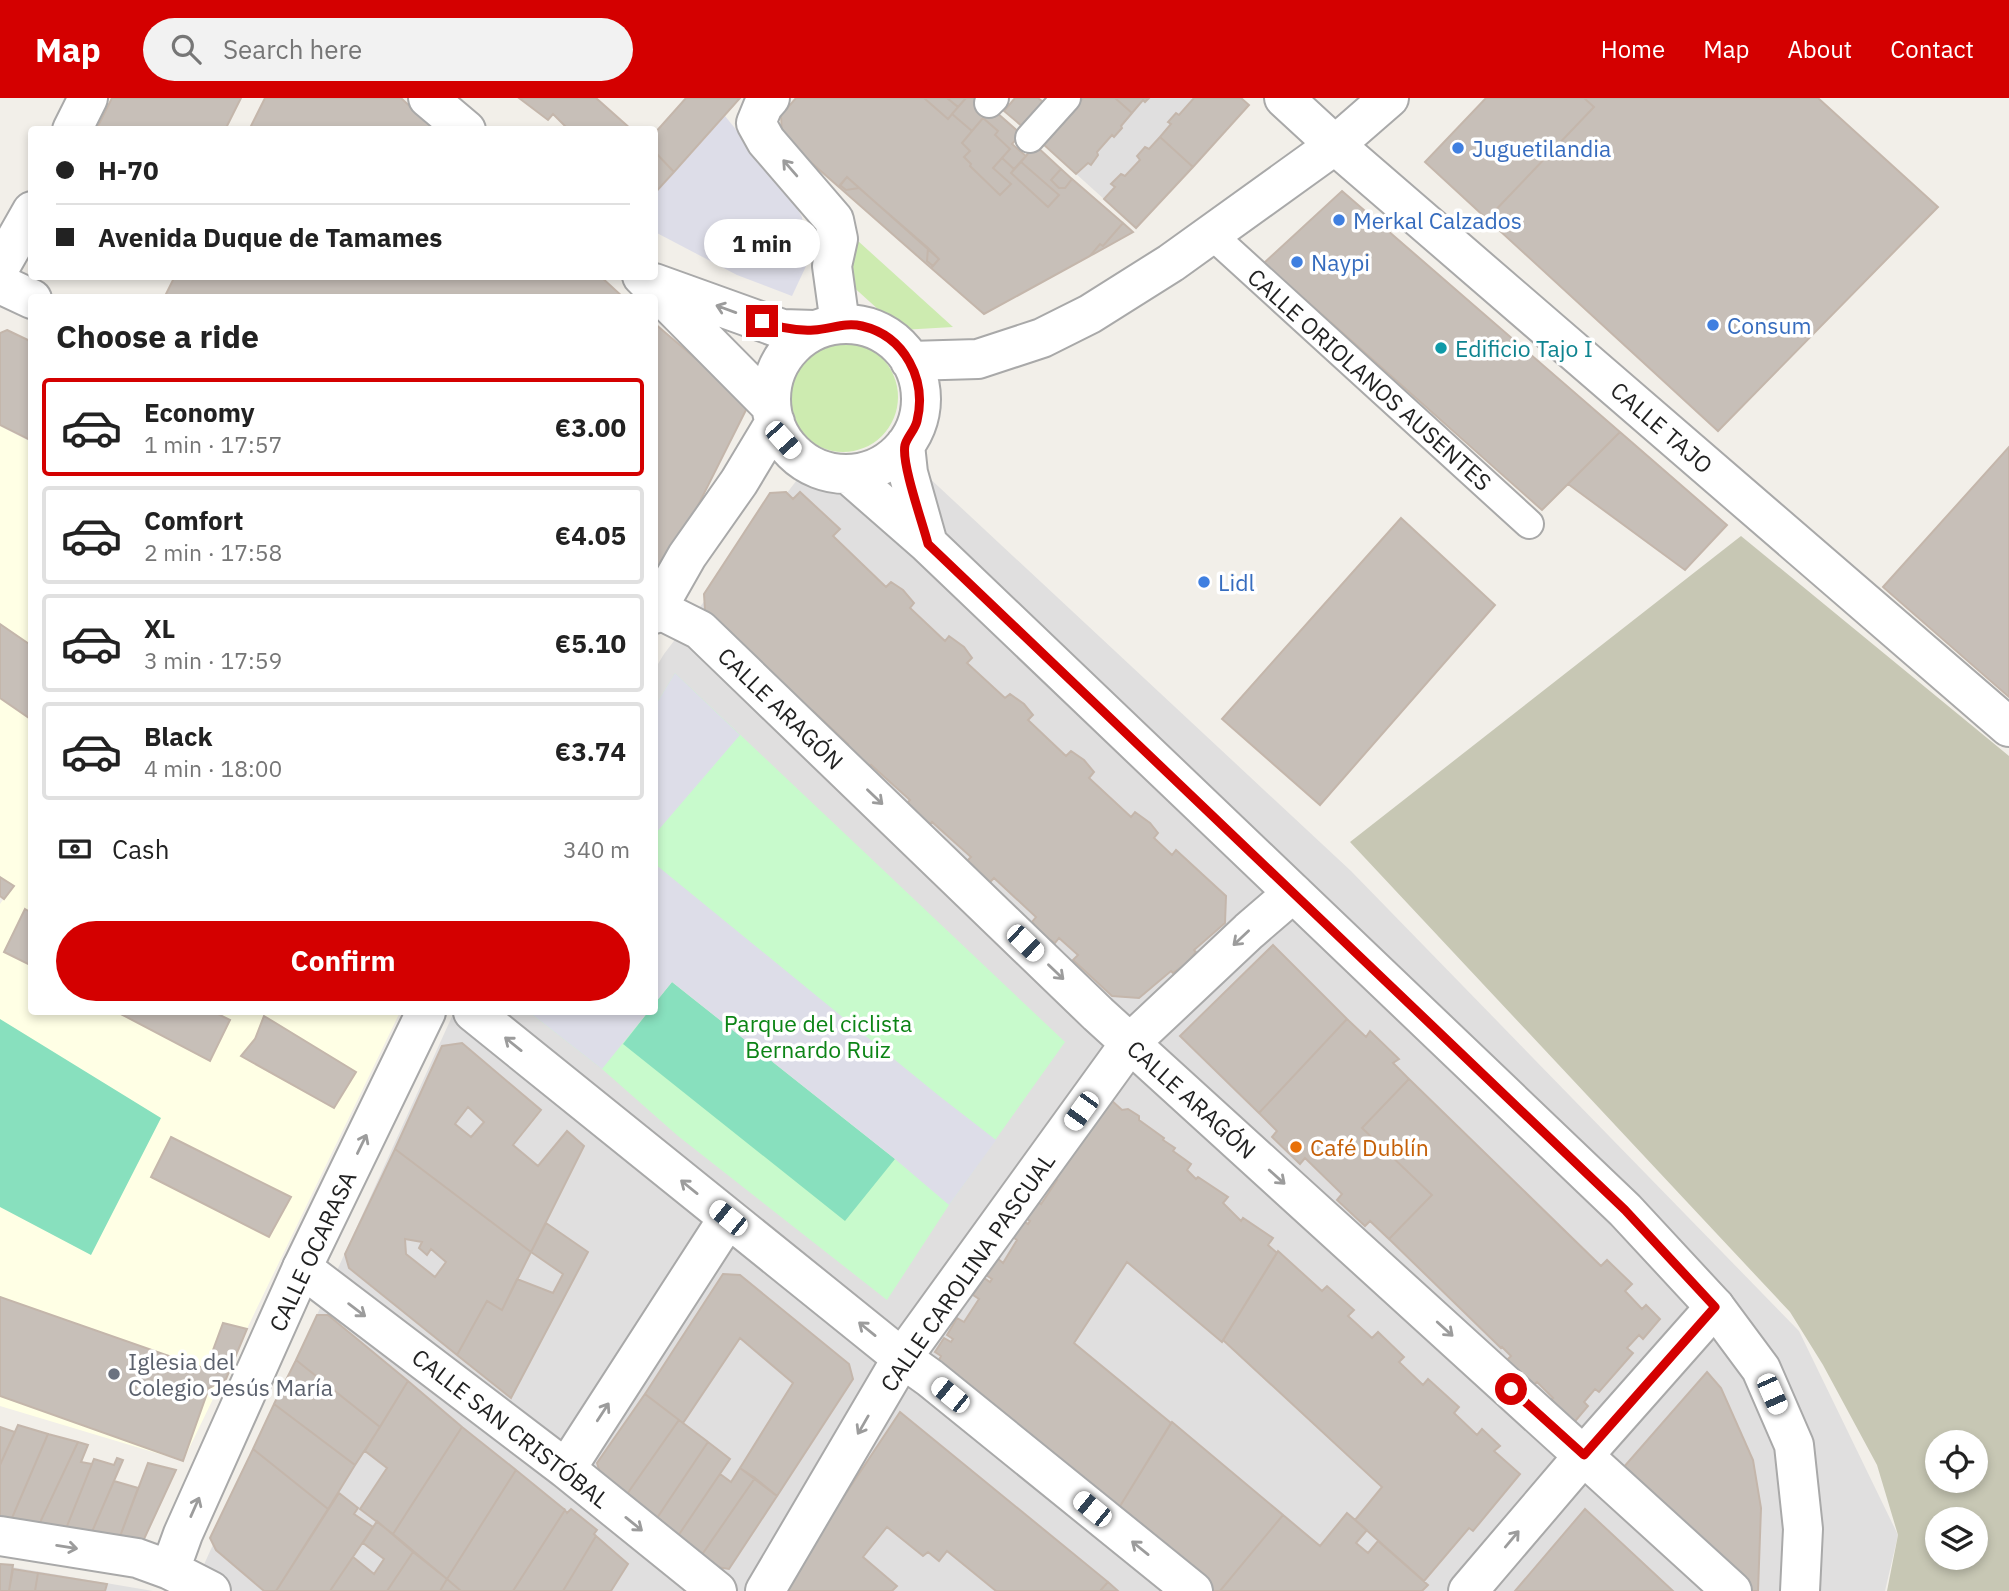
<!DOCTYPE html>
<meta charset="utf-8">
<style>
body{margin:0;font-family:"IBM Plex Sans",sans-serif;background:#f2f2f2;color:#222;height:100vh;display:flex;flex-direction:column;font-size:26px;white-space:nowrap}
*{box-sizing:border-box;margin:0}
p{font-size:23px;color:#767676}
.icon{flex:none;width:38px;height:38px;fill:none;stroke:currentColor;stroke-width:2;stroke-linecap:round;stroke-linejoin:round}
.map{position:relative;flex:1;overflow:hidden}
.panel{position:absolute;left:28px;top:196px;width:630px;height:721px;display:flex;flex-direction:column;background:#fff;border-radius:7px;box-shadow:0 4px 10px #0003}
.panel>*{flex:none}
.top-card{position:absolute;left:28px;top:28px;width:630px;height:154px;border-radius:7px;box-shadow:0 4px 10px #0003;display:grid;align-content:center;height:154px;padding:0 28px;background:#fff}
.controls{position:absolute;left:1925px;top:1332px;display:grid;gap:14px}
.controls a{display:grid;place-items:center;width:63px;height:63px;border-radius:50%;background:#fff;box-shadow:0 4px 10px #0003;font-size:35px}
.end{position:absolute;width:32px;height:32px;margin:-16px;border:9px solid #d40000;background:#fff;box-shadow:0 0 0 4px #fff}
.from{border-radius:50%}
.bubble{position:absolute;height:49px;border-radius:24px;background:#fff;box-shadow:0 4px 10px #0003;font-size:23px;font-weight:800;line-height:49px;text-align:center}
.car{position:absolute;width:21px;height:42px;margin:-21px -10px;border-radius:9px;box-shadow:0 0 5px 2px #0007;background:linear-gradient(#fff 24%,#345 0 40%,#fff 0 76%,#345 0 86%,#fff 0)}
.top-card b{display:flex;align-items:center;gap:24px;height:66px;font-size:26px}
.top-card b+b{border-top:2px solid #e0e0e0}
.top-card i{width:18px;height:18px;background:#222}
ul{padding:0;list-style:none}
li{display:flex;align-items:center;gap:21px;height:98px;margin:0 14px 10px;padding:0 14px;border:4px solid #e0e0e0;border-radius:7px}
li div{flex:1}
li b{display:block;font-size:26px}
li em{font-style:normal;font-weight:800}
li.selected{border-color:#d40000}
li>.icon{width:63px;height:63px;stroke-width:1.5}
h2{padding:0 28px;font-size:32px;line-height:84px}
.pay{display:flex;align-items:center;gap:18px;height:77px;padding:0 28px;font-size:26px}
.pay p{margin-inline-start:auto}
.primary-button{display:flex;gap:14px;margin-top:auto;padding:14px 28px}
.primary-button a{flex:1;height:80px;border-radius:42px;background:#d40000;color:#fff;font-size:28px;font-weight:800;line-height:80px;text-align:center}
header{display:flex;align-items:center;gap:42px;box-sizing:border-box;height:98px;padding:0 35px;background:#d40000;color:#fff}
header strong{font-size:33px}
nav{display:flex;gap:38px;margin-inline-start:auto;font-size:24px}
.search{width:490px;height:63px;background:#f2f2f2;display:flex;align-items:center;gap:18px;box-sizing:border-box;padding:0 24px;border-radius:38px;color:#767676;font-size:26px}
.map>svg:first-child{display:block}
</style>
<header>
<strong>Map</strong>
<div class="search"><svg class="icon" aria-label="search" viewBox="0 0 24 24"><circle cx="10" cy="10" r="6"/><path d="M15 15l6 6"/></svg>Search here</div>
<nav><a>Home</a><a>Map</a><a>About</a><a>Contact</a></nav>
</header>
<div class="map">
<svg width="2009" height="1493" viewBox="0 0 2009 1493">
<rect width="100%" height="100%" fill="#f2efe9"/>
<!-- residential -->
<path fill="#e0dfdf" d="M1083,0H1241L1249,7L1136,130L1043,46Z
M803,374L877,412L925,376L1351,773L1799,1233L1898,1437L1885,1493H192L454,914H654L655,571L664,556Z
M0,1467L153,1493H0Z"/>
<!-- education -->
<path fill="#ffffe5" d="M0,328L31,344L32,914H400L183,1363L0,1308V806L8,795L0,789Z"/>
<!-- construction -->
<path fill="#c7c7b4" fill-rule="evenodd" d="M1741,438L2009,658V1493H1887L1898,1437L1877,1367L1823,1267L1790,1214L1350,744ZM1937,1344H1976V1382H1937ZM1937,1421H1976V1460H1937Z"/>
<!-- grass -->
<path fill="#cdebb0" d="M858,143L953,229L901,232L849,185Z
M788 299a55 55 0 1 1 110 0a55 55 0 1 1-110 0Z"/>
<!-- park -->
<path fill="#c8facc" d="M675,575L1065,944L949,1107L887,1202L678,1038L602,971L529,914H654L655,608Z"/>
<!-- pitch -->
<path fill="#88e0be" d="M672,884L895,1061L845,1123L623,946L648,914H654L655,905Z
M0,921L161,1020L91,1157L0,1109Z"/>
<!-- plaza -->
<path fill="#dddde8" d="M725,18L792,101L802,119L807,166L792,198L737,177L655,134V96Z
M675,575L740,637L655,736V608Z
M655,766L938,997L996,1042L949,1107L895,1061L672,884L655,905Z
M529,914H648L602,971Z"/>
<!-- building -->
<path fill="#c7bfb8" stroke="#c4b6ab" stroke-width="2" fill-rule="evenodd" d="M112,0H241L225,32H96Z
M265,0H401L435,32H249Z
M519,0H596L632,32H569L553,16L548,22Z
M686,0H740L674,74L654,53V36Z
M796,0H924L948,21L952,16L972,33L962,45L970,53L964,59L971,66L970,68L1000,97L1011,86L993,70L1002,60L1014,71L1011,75L1048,109L1059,97L1021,64L1035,47L1061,71L1051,82L1059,90H1065L1072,81L1123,125L1103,148L1100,146L1090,158L984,216L931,170L939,161L847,79L839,89L782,39L781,17Z
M924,0H947L958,9L948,21Z
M947,0H966L958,9Z
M966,0H980L1021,36L1012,46L1026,58L1014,71L1002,60L1010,51L995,37L998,33L983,20L972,33L952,16Z
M1015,0H1038L1043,4L1023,29L1004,13Z
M1083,0H1115L1132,15L1121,28L1122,30L1114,39L1112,37L1097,54L1098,57L1091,67L1088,65L1076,76L1043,46Z
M1115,0H1149L1145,4L1143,2L1132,15Z
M1194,0H1241L1249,7L1193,69L1160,39L1171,26L1168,24L1176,15L1179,17Z
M1486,0H1584L1594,9L1487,121L1425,64Z
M1584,0H1818L1938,109L1718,333L1487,121L1594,9Z
M983,20L998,33L995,37L1010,51L993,70L1011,86L1000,97L970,68L971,66L964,59L970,53L962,45Z
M1160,39L1193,69L1136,130L1104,101L1115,89L1111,86L1121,76L1125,78L1140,62L1137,58L1145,49L1149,51Z
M654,53L674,74L654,96Z
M1021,64L1059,97L1048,109L1011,75Z
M1061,71L1072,81L1065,90H1059L1051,82Z
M847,79L859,90L846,92L840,87Z
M840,87L846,92L859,90L928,150L927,163L933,168L931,170L839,89Z
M1342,93L1620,334L1542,412L1264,165Z
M1123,125L1133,134L1090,158L1100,146L1103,148Z
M928,150L939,161L933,168L927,163Z
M175,178H600L624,200H164Z
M654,225L749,306L665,473L654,468Z
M7,232L32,244V343L0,327V235Z
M1620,334L1727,427L1685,472L1568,386Z
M2009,349V599L1883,489Z
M786,394L793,401L800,394L840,431L833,438L886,489L891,484L903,492L914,505L910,510L945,543L949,538L964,549L972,560L967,565L1005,600L1010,596L1024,606L1033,617L1028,622L1066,658L1071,653L1084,662L1094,674L1089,680L1131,719L1135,714L1150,725L1158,735L1154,740L1172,757L1176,752L1226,798L1225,825L1194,852L1196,854L1187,865L1173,875L1171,873L1139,900L1112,898L1073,862L1078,857L1059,840L1055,845L1043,837L1032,824L1036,819L994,780L989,785L966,764L971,759L932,724L928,728L905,707L910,702L871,667L866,672L843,651L848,646L813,613L808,618L706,528L704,496L770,395Z
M1401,420L1495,507L1320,707L1222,621Z
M0,526L32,548V622L0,600Z
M0,779L14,788L4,801L0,798Z
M25,811L32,815V868L4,854Z
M1273,847L1347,921L1259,1015L1180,938Z
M117,914H214L230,922L210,963Z
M264,918L356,974L334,1010L241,958L255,941Z
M1347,921L1366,939L1370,933L1399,961L1393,965L1409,981L1362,1030L1432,1097L1389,1141L1370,1123L1365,1128L1337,1102L1342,1096L1305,1060L1300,1066L1272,1039L1277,1033L1259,1015Z
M462,945L541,1012L513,1047L538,1068L567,1033L584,1048L531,1154L395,1051L442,948ZM468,1009L484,1024L471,1039L455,1026Z
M1409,981L1601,1168L1607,1162L1632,1186L1625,1193L1642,1211L1646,1207L1660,1221L1643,1241L1639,1237L1627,1250L1633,1255L1599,1294L1595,1291L1584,1304L1588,1308L1571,1328L1548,1305L1553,1300L1537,1284L1532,1288L1507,1262L1511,1258L1502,1249L1501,1250L1389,1141L1432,1097L1362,1030Z
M1110,1001L1122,1012L1128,1011L1139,1018V1022L1164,1040L1163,1042L1175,1050L1173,1053L1191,1066L1187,1072L1196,1081L1198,1079L1228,1099L1223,1105L1241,1123L1243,1120L1273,1140L1268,1147L1277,1155L1222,1244L1127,1164L1074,1245L1171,1325L1117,1413L937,1266L941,1258L935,1254L944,1240L951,1244L953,1241L947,1237L957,1220L964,1224L979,1201L973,1197L984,1180L990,1184L992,1181L986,1177L997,1160L1003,1165L1017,1142L1011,1138L1022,1122L1028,1126L1030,1123L1024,1119L1035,1102L1041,1106L1057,1082L1050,1078L1061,1062L1067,1066L1070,1062L1063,1059Z
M171,1039L291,1099L269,1139L151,1079Z
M395,1051L531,1154L502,1212L487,1203L457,1257L349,1170L345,1156ZM405,1141L422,1144L419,1150L427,1157L431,1151L446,1164L435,1179L406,1156Z
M546,1125L588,1154L511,1300L457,1257L487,1203L502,1212L517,1181L553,1195L563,1176L531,1154Z
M1278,1153L1322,1193L1327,1188L1354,1212L1348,1218L1372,1240L1378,1234L1404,1259L1399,1264L1423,1287L1428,1281L1459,1309L1454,1315L1477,1337L1482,1331L1500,1348L1494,1353L1520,1376L1473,1433L1469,1430L1424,1483L1355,1422L1382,1389L1223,1242Z
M723,1176L740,1177L849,1266L853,1281L777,1398L740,1370L793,1285L740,1240L683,1325L645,1296Z
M0,1199L206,1271L223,1225L247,1231L226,1281L209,1290L183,1363L0,1298Z
M317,1217H328L408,1283L380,1329L296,1262Z
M296,1262L380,1329L355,1367L274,1306Z
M1707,1274L1721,1290L1753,1362L1761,1410L1758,1493H1749L1623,1370Z
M408,1283L462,1329L393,1436L360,1411L387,1370L365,1353Z
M645,1296L679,1322L627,1396L600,1375L597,1365Z
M274,1306L355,1367L328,1411L253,1351Z
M900,1314L1108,1484L1100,1493H996L947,1453L939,1463L928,1454L923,1458L887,1429L863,1459L897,1488L892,1493H781Z
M679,1322L708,1344L657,1420L627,1396Z
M1172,1324L1283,1417L1220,1493H1213L1117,1413Z
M18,1327L48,1336L9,1427L0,1425V1367Z
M0,1329L15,1334L0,1367Z
M462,1329L516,1372L447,1481L393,1436Z
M48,1336L78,1344L36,1433L9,1427Z
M78,1344L88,1347L81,1364L92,1366L63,1438L36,1433Z
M708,1344L730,1361L678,1438L657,1420Z
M253,1351L328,1411L276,1493H264L216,1452L210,1440Z
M117,1360L123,1362L88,1443L63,1438L94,1361L114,1367Z
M148,1365L176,1372L138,1454L116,1449Z
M740,1370L755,1380L701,1458L678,1438L720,1376L731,1384Z
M516,1372L565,1412L513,1493H461L447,1481Z
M755,1380L777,1398L729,1471L717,1469L701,1458Z
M114,1383L138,1390L116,1449L88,1443Z
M339,1395L358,1410L354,1416L373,1429L330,1493H276Z
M571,1411L597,1432L594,1436L596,1438L563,1493H513L565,1412L567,1415Z
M1585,1411L1673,1493H1515Z
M1347,1415L1367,1432L1356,1445L1368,1455L1378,1443L1428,1487L1422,1493H1220L1283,1417L1320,1448Z
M377,1423L413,1454L387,1493H330L353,1459L374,1476L384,1461L363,1445Z
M596,1438L628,1466L611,1493H563Z
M413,1454L447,1481L440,1493H387Z
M0,1466L13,1467L9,1493H0Z
M13,1471L38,1475L35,1493H9Z
M38,1475L107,1486L105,1493H35Z
M447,1481L461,1493H440Z
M1108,1484L1118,1493H1100Z"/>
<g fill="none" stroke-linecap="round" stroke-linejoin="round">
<defs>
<path id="pedestrian" d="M989,5L994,0
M1030,40L1066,0
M1211,136L1529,426"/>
<path id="minor" d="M770,0L763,8L756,25L766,43L834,122L838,141L832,168L840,226
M1284,0L1335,47L2009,629
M72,32L88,0
M0,169L32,113
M0,186L32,201
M654,509L700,532L1098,916L1732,1493
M473,914L902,1260L930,1280L1193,1493
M302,1170L566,1371L717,1493
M566,1371L728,1120
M765,1493L902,1260L1130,945L1249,833L1293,795
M1468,1493L1584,1357L1715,1209"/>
<path id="tertiary" d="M428,0L466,32
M642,178L771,308
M654,185L782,231L815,232
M771 301a75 75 0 1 1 150 0a75 75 0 1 1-150 0Z
M910,263L978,261L1042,240L1090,216L1171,165L1335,47L1389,0
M905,347L908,375L928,446
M848,376L928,446L1625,1112L1715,1209L1761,1271L1794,1347L1803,1431L1800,1493
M654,516L687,458L739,384L775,324
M0,1438L137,1460L170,1472L211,1493
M170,1472L183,1436L302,1170L426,914"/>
</defs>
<!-- pedestrian casing -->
<use href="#pedestrian" stroke="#a9a9a9" stroke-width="32"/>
<!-- minor casing -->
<use href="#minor" stroke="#a9a9a9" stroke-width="42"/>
<!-- tertiary casing -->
<use href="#tertiary" stroke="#a9a9a9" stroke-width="42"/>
<!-- pedestrian -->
<use href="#pedestrian" stroke="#fff" stroke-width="28"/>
<!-- minor -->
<use href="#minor" stroke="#fff" stroke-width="38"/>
<!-- tertiary -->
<use href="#tertiary" stroke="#fff" stroke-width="38"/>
</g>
<!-- one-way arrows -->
<defs><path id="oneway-shaft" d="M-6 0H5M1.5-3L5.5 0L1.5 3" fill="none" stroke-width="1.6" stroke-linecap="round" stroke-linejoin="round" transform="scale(1.75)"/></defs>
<g stroke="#9c9c9c">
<use href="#oneway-shaft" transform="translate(790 70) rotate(-131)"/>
<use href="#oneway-shaft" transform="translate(726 211) rotate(-160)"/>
<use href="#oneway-shaft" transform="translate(875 699) rotate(44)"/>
<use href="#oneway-shaft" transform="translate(1241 840) rotate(137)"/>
<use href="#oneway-shaft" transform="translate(1056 874) rotate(44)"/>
<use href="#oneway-shaft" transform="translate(513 946) rotate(-141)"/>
<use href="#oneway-shaft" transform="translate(362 1046) rotate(-64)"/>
<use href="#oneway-shaft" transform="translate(1277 1079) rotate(42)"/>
<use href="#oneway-shaft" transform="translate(689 1089) rotate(-141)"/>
<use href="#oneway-shaft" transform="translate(357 1212) rotate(37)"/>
<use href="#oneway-shaft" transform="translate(867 1231) rotate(-141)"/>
<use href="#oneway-shaft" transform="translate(1445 1231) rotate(42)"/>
<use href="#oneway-shaft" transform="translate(603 1314) rotate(-57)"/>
<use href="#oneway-shaft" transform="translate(863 1327) rotate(120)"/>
<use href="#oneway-shaft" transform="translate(195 1409) rotate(-66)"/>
<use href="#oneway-shaft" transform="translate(634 1426) rotate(39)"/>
<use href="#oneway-shaft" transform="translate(1512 1441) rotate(-50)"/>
<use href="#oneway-shaft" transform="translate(67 1449) rotate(9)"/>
<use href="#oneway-shaft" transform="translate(1140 1450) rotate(-141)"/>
</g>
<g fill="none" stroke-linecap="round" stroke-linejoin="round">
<!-- route -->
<path stroke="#d40000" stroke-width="9" d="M762,223C779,230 796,233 814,232C831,231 845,224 862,228C905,238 927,282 917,323C915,332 907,339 905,347C901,365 923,426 928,446L1625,1112L1715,1209L1584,1357L1511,1291"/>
</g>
<!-- markers -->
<g fill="#3f7fe0" stroke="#fff" stroke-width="2.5">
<circle cx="1458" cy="50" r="7"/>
<circle cx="1339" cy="122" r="7"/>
<circle cx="1297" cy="164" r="7"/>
<circle cx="1713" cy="227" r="7"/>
<circle cx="1204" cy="484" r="7"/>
</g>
<circle fill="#0f9aa8" stroke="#fff" stroke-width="2.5" cx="1441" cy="250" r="7"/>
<circle fill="#e8710a" stroke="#fff" stroke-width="2.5" cx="1296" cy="1049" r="7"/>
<circle fill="#6b7280" stroke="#fff" stroke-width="2.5" cx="114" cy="1276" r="7"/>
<g text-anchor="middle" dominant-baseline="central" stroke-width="7" stroke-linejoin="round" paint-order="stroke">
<!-- shop labels -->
<g font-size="23" fill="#366cbe" stroke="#fff" text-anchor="start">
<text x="1472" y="50">Juguetilandia</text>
<text x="1353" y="122">Merkal Calzados</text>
<text x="1311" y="164">Naypi</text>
<text x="1727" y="227">Consum</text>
<text x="1218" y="484">Lidl</text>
</g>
<!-- culture labels -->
<g font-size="23" fill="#0d838f" stroke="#fff" text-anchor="start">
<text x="1455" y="250">Edificio Tajo I</text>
</g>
<!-- street labels -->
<g font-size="23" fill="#222" stroke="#fff">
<text transform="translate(1370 281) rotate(42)">CALLE ORIOLANOS AUSENTES</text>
<text transform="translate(1662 329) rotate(41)">CALLE TAJO</text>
<text transform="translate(781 610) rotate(44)">CALLE ARAGÓN</text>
<text transform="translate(1192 1001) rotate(42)">CALLE ARAGÓN</text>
<text transform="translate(312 1153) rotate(-65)">CALLE OCARASA</text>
<text transform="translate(967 1174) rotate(-55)">CALLE CAROLINA PASCUAL</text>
<text transform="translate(511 1330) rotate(38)">CALLE SAN CRISTÓBAL</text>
</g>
<!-- park labels -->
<g font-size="23" fill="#0c8416" stroke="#fff">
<text x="818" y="925">Parque del ciclista<tspan x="818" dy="26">Bernardo Ruiz</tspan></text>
</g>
<!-- food labels -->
<g font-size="23" fill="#c56008" stroke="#fff" text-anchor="start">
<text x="1310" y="1049">Café Dublín</text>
</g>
<!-- worship labels -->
<g font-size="23" fill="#5b616d" stroke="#fff" text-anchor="start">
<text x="128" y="1263">Iglesia del<tspan x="128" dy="26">Colegio Jesús María</tspan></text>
</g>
</g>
</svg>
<div class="controls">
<a><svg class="icon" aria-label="locate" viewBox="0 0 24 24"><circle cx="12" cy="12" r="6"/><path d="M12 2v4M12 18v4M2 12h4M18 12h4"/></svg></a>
<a><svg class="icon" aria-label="layers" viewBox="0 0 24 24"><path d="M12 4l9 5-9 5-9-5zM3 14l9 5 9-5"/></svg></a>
</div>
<i class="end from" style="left:1511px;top:1291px"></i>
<i class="end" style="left:762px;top:223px"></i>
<div class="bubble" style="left:704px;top:121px;width:116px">1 min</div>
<i class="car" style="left:783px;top:342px;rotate:138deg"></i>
<i class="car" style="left:1025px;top:845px;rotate:134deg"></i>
<i class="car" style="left:1081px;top:1013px;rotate:216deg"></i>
<i class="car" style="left:728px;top:1120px;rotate:309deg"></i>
<i class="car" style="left:1772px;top:1296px;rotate:156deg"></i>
<i class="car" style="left:950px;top:1297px;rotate:309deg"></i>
<i class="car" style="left:1092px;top:1411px;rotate:309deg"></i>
<div class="top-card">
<b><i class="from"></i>H-70</b>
<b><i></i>Avenida Duque de Tamames</b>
</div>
<section class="panel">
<h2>Choose a ride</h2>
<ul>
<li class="selected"><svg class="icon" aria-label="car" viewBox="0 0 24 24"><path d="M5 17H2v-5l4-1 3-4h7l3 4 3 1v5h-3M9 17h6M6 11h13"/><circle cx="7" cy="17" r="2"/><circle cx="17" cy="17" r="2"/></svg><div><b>Economy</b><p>1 min · 17:57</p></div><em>€3.00</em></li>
<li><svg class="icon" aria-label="car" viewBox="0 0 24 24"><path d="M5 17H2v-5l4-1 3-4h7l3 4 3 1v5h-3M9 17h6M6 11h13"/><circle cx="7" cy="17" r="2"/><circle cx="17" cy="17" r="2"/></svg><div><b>Comfort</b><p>2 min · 17:58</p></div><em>€4.05</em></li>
<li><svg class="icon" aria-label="car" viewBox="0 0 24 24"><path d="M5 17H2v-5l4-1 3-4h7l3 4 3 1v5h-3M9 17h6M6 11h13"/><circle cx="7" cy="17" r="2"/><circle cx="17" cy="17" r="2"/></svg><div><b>XL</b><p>3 min · 17:59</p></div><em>€5.10</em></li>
<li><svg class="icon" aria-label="car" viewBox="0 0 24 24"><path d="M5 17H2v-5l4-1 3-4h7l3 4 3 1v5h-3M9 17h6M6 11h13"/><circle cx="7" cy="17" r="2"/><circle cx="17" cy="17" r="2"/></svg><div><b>Black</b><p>4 min · 18:00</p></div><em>€3.74</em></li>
</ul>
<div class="pay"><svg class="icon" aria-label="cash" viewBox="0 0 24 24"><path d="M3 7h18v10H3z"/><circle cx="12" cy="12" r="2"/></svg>Cash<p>340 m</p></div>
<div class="primary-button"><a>Confirm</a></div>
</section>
</div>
